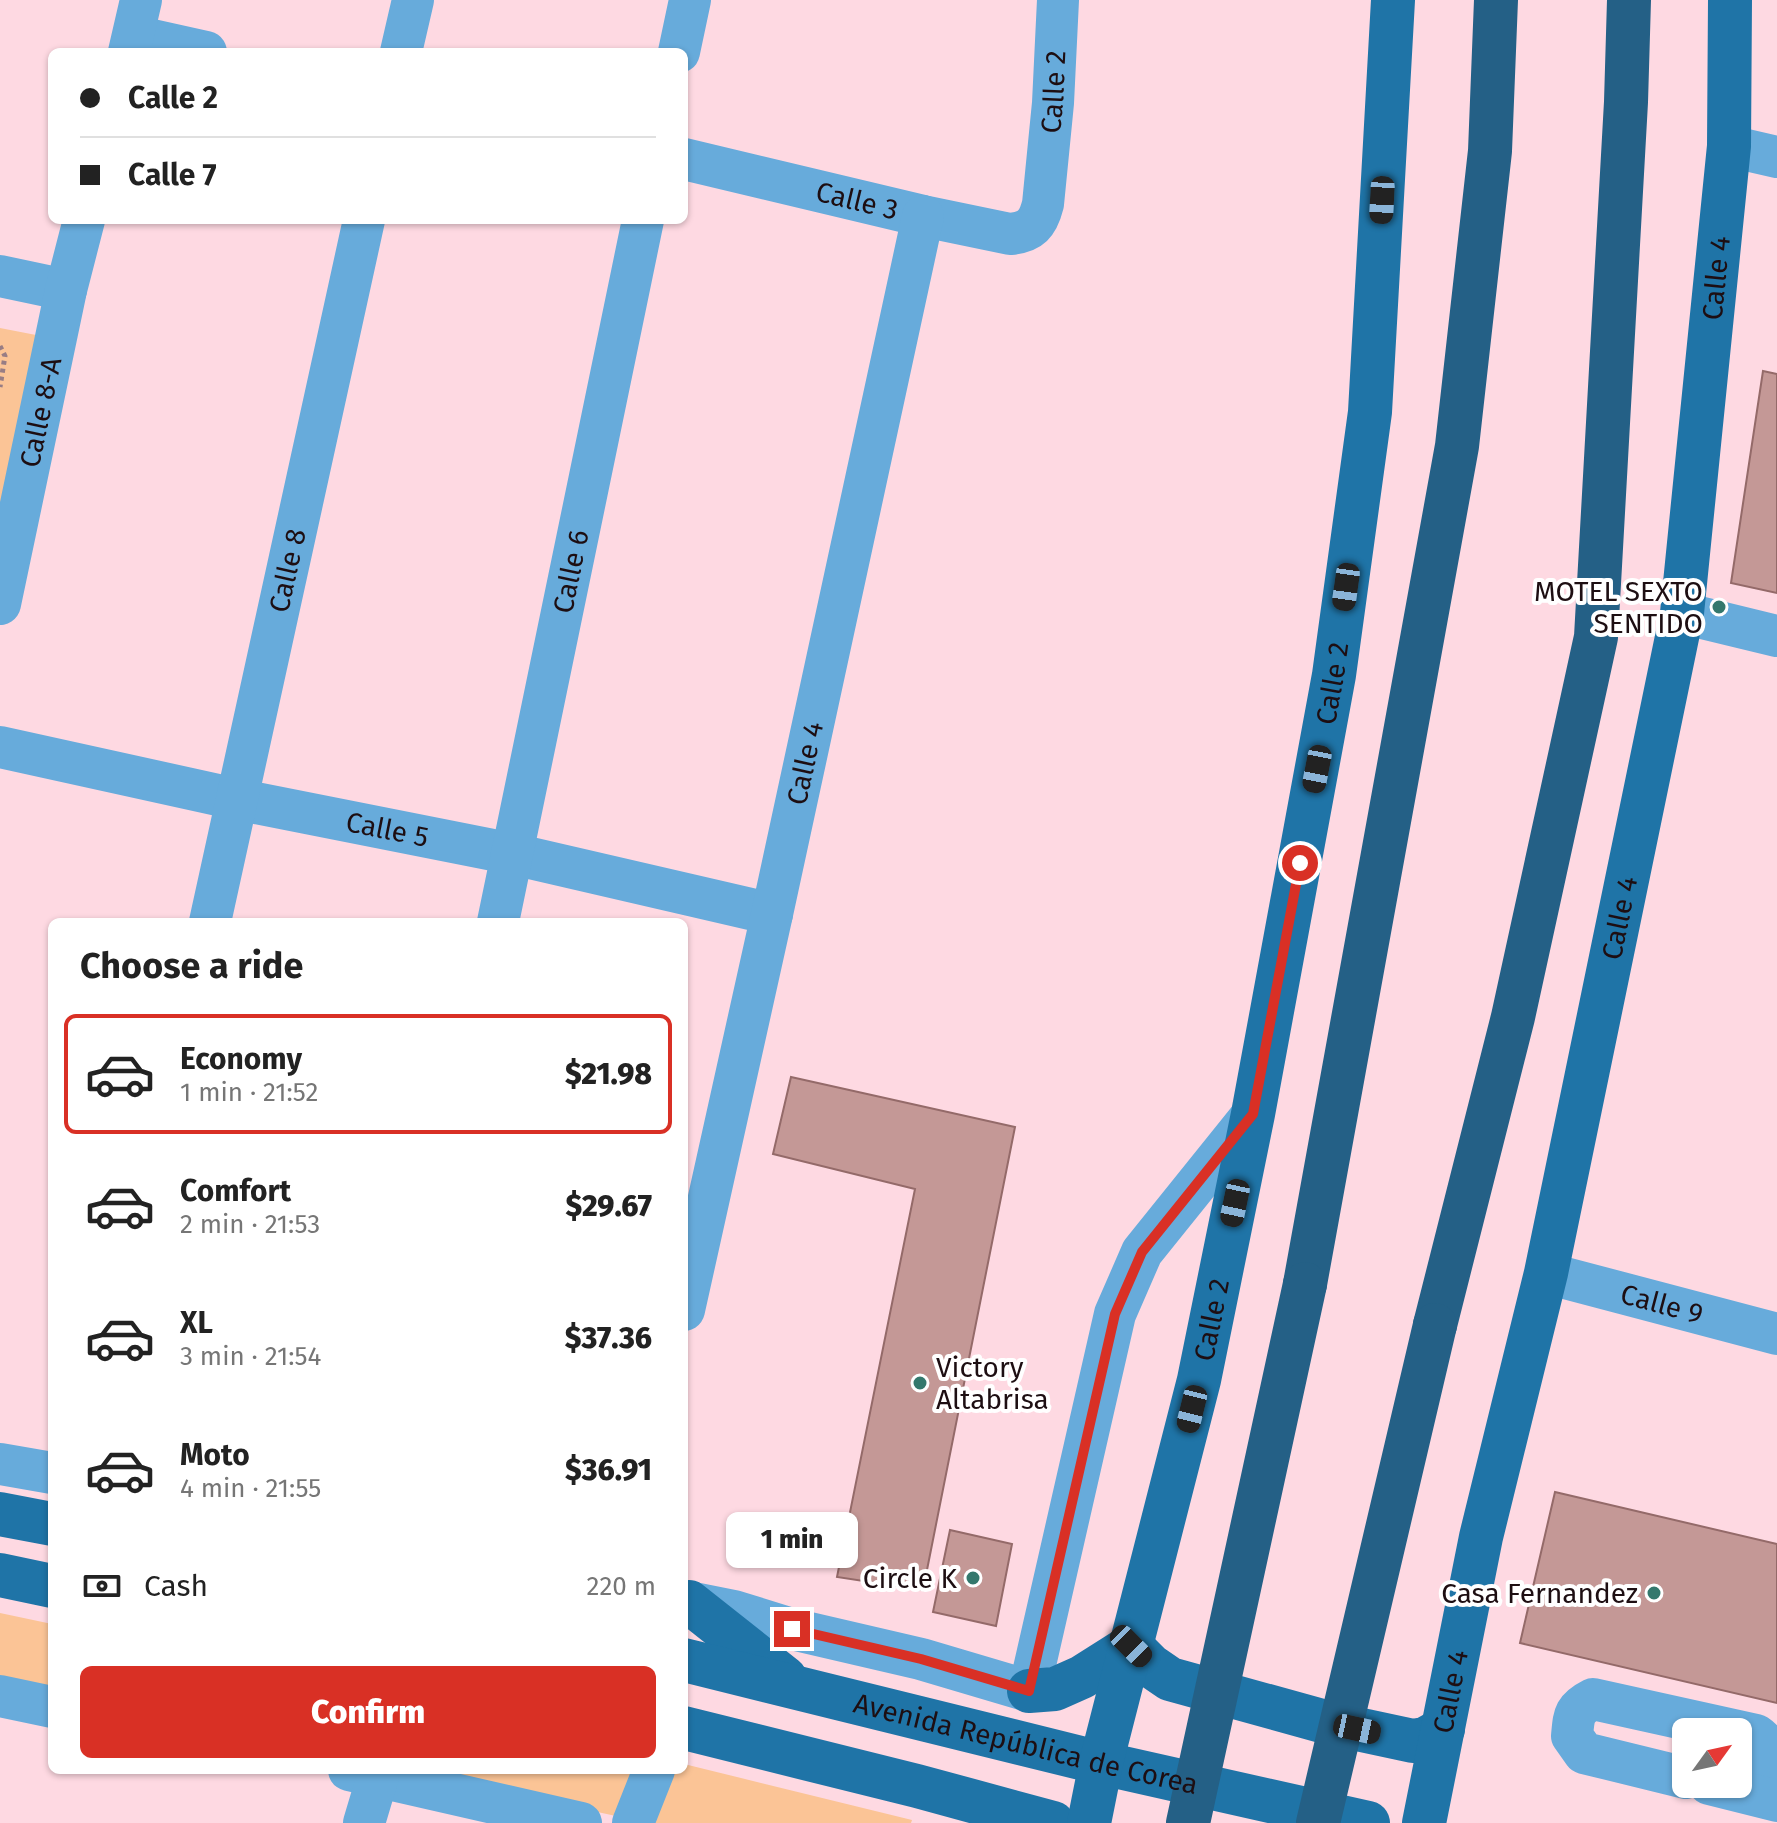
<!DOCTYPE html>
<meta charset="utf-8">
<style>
body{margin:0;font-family:"Fira Sans",sans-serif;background:#f2f2f2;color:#222;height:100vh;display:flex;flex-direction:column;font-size:30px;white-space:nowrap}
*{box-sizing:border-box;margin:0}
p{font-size:26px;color:#767676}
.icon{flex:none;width:44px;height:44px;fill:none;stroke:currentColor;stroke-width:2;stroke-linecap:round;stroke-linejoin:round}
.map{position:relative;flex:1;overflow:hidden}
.sheet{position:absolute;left:48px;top:918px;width:640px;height:856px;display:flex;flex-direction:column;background:#fff;border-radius:12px;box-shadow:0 2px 6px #0004}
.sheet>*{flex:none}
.hud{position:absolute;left:48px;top:48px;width:640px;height:176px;border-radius:12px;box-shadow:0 2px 6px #0004;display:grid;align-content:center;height:176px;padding:0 32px;background:#fff}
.needle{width:52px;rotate:57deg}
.buttons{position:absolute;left:1672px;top:1718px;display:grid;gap:16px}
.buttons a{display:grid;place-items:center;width:80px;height:80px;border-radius:12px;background:#fff;box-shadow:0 2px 6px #0004;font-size:40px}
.end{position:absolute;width:36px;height:36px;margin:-18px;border:10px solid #d93025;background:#fff;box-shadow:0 0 0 4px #fff}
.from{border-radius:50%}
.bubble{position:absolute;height:56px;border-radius:12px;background:#fff;box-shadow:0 2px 6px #0004;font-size:26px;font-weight:800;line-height:56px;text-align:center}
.car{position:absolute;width:24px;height:48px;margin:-24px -12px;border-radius:10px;box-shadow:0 0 6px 2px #0007;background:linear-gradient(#222 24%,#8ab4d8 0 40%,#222 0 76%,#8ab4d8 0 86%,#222 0)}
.hud b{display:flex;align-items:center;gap:28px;height:76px;font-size:30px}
.hud b+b{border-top:2px solid #e0e0e0}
.hud i{width:20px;height:20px;background:#222}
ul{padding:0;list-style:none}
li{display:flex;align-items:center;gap:24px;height:120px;margin:0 16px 12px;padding:0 16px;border:4px solid transparent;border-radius:12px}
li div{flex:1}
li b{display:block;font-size:30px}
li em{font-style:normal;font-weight:800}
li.current{border-color:#d93025}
li>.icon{width:72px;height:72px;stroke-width:1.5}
h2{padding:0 32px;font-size:36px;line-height:96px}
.pay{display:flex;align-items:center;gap:20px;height:88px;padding:0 32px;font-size:30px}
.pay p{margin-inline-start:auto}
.action{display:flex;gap:16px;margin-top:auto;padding:16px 32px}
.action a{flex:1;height:92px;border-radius:12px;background:#d93025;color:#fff;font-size:32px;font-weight:800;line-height:92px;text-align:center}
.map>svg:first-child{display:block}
</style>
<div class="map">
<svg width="1777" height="1823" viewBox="0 0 1777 1823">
<rect width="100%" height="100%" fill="#fed9e2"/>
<!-- green -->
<path fill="#fbc496" d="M0,328L36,335L0,509Z
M0,1613L52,1624V1693L0,1682Z
M684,1764L912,1820L911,1823H648L405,1770H684Z"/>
<!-- building -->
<path fill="#c49896" stroke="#946a69" stroke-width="2" d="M1763,371L1777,374V593L1731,583Z
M791,1077L1015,1127L923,1590L837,1577L915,1189L773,1154Z
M1555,1492L1777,1544V1703L1520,1643Z
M950,1530L1012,1544L996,1626L933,1612Z"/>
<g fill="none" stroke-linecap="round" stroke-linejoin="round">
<!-- path -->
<path stroke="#987d84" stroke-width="5" stroke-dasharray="4 4" stroke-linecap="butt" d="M0,346L5,356L0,387"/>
<!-- minor -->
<g stroke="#67abdb" stroke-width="42">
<path d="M134,36L206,52"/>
<path d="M129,52L141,0"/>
<path d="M401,52L413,0"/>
<path d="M679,52L690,0"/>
<path d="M1729,146L1777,157"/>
<path id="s1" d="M684,159L923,216L1010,234C1031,232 1038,224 1043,204L1053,103L1058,0"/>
<path d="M0,276L66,290"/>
<path id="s2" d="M0,604L66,290L84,220"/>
<path d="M1682,613L1777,636"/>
<path id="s3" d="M0,747L236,799L513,854L772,914"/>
<path id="s4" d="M210,922L364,220"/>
<path id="s5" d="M498,922L643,220"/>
<path id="s6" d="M1546,1273L1777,1334"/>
<path id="s7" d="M684,1310L772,914L923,216"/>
<path d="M0,1464L52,1473"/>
<path d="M684,1601L734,1611L792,1629L921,1659L1029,1691L1115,1314L1142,1252L1253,1114"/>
<path d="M0,1696L52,1707"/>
<path d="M349,1770L581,1823"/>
<path d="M1686,1778L1584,1753L1572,1736C1574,1716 1573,1709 1593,1699L1756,1735C1777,1749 1772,1773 1768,1798"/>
<path d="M1709,1784L1777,1801"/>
<path d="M364,1823L378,1776"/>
<path d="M633,1823L654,1770"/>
</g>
<!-- major -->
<g stroke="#1f74a7" stroke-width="44">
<path d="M0,1514L52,1524"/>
<path d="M0,1575L52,1586"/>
<path d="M689,1602L785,1678"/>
<path id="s8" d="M684,1660L1101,1763L1368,1823"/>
<path d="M1029,1691L1055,1689L1082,1677L1131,1646L1151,1666L1170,1679L1329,1723L1413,1741L1425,1739L1443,1729"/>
<path d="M684,1728L917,1786L1053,1823"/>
<path id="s9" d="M1089,1823L1101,1763L1199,1380L1253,1114L1334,675L1370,412L1393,0"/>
<path id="s10" d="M1424,1823L1481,1537L1546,1273L1682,613L1729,146L1730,0"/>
</g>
<!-- highway -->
<path stroke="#246086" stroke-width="44" d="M1305,1284L1457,446L1490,151L1496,0
M1435,1325L1513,1017L1596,637L1626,102L1629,0"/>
<!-- highway-bridge -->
<path stroke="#246086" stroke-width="44" d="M1188,1823L1305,1284
M1318,1823L1435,1325"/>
</g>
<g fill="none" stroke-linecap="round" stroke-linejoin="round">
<!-- route -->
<path stroke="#d93025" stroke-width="10" d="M792,1629L921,1659L1029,1691L1115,1314L1142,1252L1253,1114L1300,863"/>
</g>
<!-- markers -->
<g fill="#34786d" stroke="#fff" stroke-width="3">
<circle cx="1719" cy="607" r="8"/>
<circle cx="920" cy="1383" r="8"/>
<circle cx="973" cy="1578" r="8"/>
<circle cx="1654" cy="1593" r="8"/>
</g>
<g text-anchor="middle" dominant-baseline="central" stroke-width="8" stroke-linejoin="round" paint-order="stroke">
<!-- street labels -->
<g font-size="28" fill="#1d0e12" stroke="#fff">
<text stroke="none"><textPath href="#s1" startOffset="496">Calle 2</textPath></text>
<text stroke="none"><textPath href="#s1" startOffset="178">Calle 3</textPath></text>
<text stroke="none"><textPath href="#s10" startOffset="1574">Calle 4</textPath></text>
<text stroke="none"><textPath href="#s2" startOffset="196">Calle 8-A</textPath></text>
<text stroke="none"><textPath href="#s4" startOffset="360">Calle 8</textPath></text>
<text stroke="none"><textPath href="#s5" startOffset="358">Calle 6</textPath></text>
<text stroke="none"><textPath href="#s9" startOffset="1166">Calle 2</textPath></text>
<text stroke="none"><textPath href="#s7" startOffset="560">Calle 4</textPath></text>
<text stroke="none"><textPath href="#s3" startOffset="396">Calle 5</textPath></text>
<text stroke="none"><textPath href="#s10" startOffset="926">Calle 4</textPath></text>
<text stroke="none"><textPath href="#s6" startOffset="120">Calle 9</textPath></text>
<text stroke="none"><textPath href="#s9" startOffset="518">Calle 2</textPath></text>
<text stroke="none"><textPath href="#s10" startOffset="134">Calle 4</textPath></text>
<text stroke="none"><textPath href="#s8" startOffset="352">Avenida República de Corea</textPath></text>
</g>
<!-- poi labels -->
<g font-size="28" fill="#1d0e12" stroke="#fff" text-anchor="end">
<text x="1703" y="591">MOTEL SEXTO<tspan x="1703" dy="32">SENTIDO</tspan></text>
<text x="936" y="1367" text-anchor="start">Victory<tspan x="936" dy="32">Altabrisa</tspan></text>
<text x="957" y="1578">Circle K</text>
<text x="1638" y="1593">Casa Fernandez</text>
</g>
</g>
</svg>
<div class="buttons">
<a><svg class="needle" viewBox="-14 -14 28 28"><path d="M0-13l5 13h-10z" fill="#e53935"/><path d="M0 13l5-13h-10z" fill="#767676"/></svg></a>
</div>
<i class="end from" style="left:1300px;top:863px"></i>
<i class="end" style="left:792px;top:1629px"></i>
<div class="bubble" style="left:726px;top:1512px;width:132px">1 min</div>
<i class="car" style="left:1382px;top:200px;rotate:183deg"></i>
<i class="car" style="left:1346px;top:587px;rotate:188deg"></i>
<i class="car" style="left:1317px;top:769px;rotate:191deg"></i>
<i class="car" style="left:1235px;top:1203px;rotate:192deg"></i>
<i class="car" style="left:1192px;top:1409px;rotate:194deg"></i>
<i class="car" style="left:1131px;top:1646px;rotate:135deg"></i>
<i class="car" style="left:1357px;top:1729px;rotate:102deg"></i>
<div class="hud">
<b><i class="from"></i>Calle 2</b>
<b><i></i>Calle 7</b>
</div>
<section class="sheet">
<h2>Choose a ride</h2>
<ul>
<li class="current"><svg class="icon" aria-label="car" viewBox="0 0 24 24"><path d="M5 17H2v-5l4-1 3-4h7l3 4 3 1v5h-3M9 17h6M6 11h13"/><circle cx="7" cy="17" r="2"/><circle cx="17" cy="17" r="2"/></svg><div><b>Economy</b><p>1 min · 21:52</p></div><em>$21.98</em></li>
<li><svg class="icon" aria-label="car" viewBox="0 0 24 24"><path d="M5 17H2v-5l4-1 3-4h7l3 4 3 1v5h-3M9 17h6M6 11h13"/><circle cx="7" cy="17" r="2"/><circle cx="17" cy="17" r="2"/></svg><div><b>Comfort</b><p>2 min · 21:53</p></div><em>$29.67</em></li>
<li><svg class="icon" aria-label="car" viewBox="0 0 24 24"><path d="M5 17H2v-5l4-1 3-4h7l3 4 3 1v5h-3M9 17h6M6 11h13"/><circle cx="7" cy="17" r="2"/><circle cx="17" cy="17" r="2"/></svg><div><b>XL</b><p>3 min · 21:54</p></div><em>$37.36</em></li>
<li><svg class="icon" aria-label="car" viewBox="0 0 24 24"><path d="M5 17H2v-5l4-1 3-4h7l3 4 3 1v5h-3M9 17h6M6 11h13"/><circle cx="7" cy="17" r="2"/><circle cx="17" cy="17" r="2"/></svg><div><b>Moto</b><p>4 min · 21:55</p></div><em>$36.91</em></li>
</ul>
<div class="pay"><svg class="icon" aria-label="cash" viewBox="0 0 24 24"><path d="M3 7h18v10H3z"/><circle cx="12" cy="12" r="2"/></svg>Cash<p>220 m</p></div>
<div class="action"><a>Confirm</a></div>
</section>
</div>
